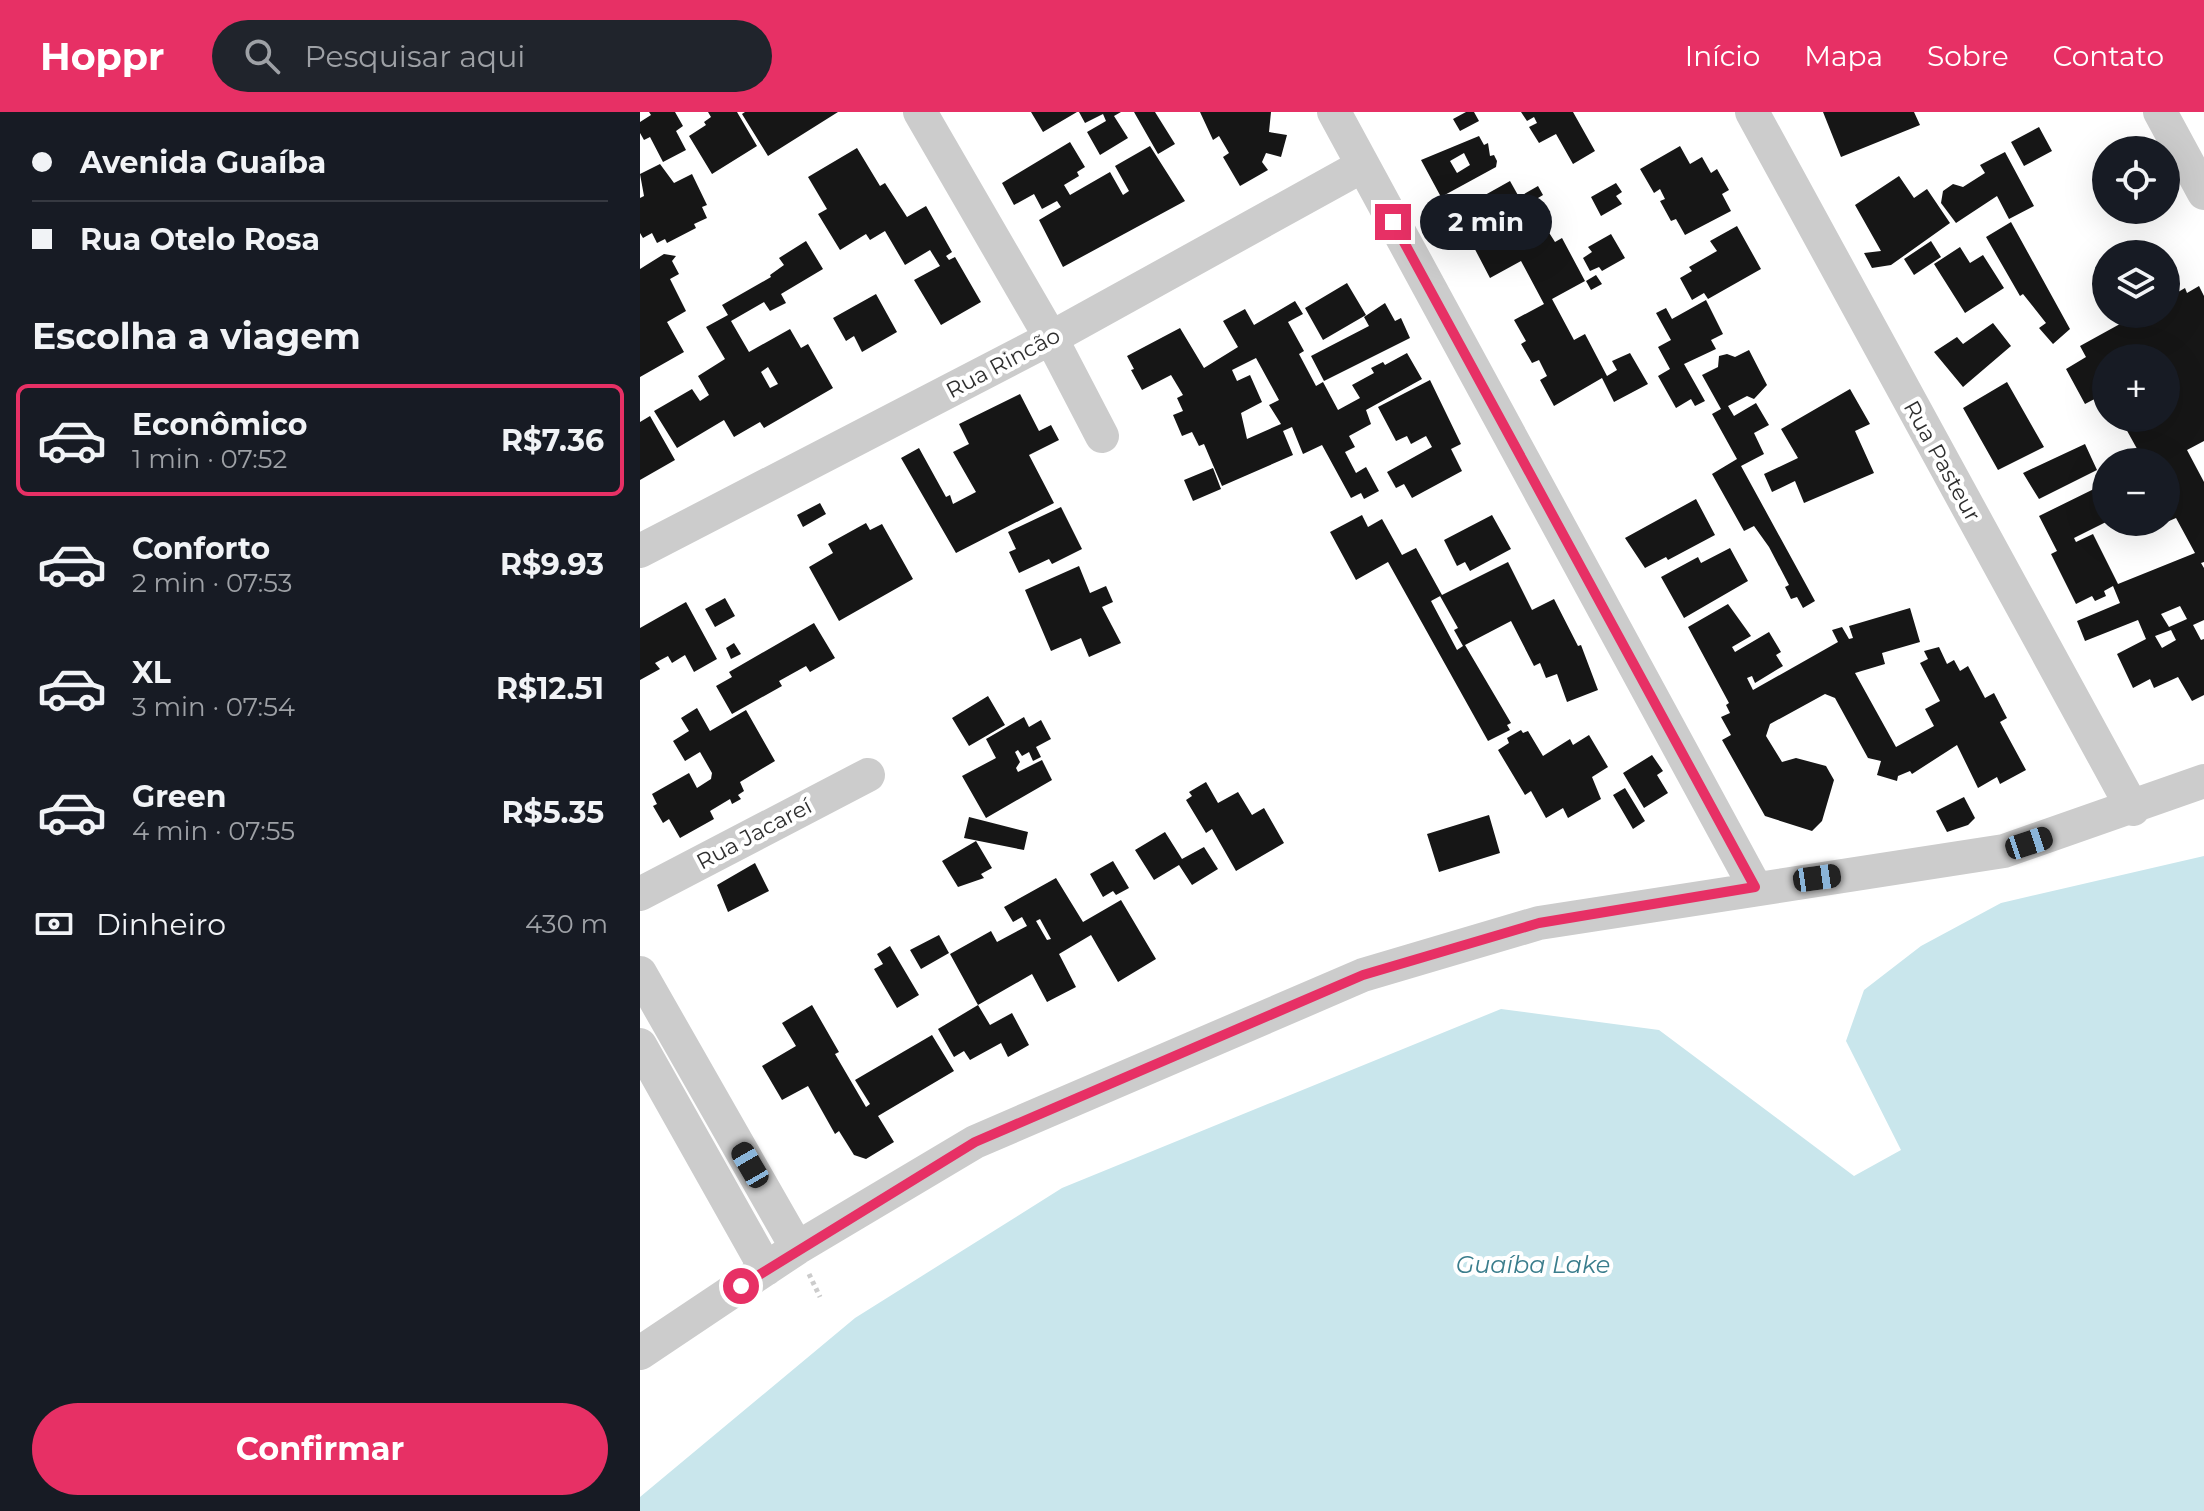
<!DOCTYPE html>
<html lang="pt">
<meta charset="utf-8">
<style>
body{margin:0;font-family:Montserrat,sans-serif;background:#20242c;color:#f1f3f6;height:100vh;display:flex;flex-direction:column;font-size:30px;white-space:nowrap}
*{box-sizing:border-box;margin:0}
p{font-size:26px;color:#9ea1a6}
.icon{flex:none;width:44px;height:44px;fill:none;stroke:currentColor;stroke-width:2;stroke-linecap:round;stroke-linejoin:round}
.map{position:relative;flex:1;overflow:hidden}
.sheet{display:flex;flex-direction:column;background:#171b24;width:640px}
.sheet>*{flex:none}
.banner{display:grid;align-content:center;height:176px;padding:0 32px;background:#171b24}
.fabs{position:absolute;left:1452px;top:24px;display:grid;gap:16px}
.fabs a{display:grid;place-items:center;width:88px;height:88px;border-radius:50%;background:#171b24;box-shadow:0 8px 32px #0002;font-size:40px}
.end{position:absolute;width:36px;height:36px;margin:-18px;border:10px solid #e73065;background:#fff;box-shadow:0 0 0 4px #fff}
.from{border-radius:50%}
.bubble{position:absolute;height:56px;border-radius:28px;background:#171b24;box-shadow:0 8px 32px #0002;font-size:26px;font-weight:700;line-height:56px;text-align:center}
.car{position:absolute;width:24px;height:48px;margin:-24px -12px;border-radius:10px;box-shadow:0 0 6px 2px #0007;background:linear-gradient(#222 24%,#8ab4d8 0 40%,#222 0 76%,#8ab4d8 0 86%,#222 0)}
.banner b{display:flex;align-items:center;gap:28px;height:76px;font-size:30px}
.banner b+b{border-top:2px solid #363941}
.banner i{width:20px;height:20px;background:#f1f3f6}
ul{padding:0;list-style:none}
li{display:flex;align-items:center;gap:24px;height:112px;margin:0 16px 12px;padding:0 16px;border:4px solid transparent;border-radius:12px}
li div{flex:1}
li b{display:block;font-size:30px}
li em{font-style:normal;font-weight:700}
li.selected{border-color:#e73065}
li>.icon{width:72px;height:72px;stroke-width:1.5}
h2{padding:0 32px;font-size:36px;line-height:96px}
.pay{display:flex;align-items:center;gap:20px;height:88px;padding:0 32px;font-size:30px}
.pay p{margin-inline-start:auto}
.action{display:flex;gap:16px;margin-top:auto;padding:16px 32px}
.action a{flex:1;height:92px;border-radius:48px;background:#e73065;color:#fff;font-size:32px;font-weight:700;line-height:92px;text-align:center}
header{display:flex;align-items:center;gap:48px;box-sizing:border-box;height:112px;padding:0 40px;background:#e73065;color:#fff}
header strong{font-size:38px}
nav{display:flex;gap:44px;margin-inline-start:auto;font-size:28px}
.search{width:560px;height:72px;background:#20242c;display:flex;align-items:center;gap:20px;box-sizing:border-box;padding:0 28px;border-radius:44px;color:#9ea1a6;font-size:30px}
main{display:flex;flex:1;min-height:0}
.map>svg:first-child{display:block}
</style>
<header>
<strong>Hoppr</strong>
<div class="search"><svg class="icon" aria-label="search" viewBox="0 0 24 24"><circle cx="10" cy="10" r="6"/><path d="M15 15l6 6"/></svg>Pesquisar aqui</div>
<nav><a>Início</a><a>Mapa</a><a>Sobre</a><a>Contato</a></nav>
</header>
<main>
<section class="sheet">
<div class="banner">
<b><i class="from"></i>Avenida Guaíba</b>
<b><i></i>Rua Otelo Rosa</b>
</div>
<h2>Escolha a viagem</h2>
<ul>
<li class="selected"><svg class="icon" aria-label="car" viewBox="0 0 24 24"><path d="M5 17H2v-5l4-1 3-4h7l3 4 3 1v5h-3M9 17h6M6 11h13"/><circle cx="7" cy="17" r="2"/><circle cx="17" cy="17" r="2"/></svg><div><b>Econômico</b><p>1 min · 07:52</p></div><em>R$7.36</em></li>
<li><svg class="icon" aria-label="car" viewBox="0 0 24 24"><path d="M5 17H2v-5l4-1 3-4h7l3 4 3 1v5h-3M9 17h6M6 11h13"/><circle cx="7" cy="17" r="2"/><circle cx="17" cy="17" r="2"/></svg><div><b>Conforto</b><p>2 min · 07:53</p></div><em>R$9.93</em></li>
<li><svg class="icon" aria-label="car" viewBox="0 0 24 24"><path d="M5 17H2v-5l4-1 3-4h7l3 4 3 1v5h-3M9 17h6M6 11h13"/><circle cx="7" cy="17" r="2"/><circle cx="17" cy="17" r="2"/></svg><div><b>XL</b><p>3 min · 07:54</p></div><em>R$12.51</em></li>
<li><svg class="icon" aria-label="car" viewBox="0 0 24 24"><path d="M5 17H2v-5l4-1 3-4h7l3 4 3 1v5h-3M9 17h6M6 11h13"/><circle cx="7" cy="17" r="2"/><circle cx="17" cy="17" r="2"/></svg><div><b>Green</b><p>4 min · 07:55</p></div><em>R$5.35</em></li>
</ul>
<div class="pay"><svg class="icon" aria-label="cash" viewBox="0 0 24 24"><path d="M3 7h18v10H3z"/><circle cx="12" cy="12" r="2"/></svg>Dinheiro<p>430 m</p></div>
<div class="action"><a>Confirmar</a></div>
</section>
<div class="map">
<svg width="1564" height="1399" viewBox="0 0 1564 1399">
<rect width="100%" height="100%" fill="#fff"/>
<!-- water -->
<path fill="#c9e6ec" d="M1564,744V1399H0V1385L215,1206L422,1076L861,897L1019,918L1214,1064L1261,1038L1206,929L1224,878L1281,834L1361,791Z"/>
<!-- building -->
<path fill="#161616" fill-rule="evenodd" d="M9,0H35L43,14L36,19L46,38L23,50L10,25L4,28L0,21V10L11,3Z
M68,0H97L117,34L72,62L49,24L66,13L64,10L71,5Z
M105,0H198L128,44L102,2Z
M391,0H437L403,20Z
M439,0H481L474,4L488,26L460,43L447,20L466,9L463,2L445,11Z
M494,0H515L535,32L518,42Z
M560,0H631L629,20L647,23L641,45L626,41L622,50L628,58L600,74L583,45L589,41L579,24L573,28Z
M826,0H834L839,9L820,19L813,7Z
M881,0H933L955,39L933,52L916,22L899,31L889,15L897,11L894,5L887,9Z
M1183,0H1274L1280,13L1201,45Z
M1399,15L1412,39L1384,54L1371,30Z
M839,24L844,33L848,31L850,44L854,43L857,49L856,55L801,85L781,48ZM824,41L830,53L817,61L810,49Z
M430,30L445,55L437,60L439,64L424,73L430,83L470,60L483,83L489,79L475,54L510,34L545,89L423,155L399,108L421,95L417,89L402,97L394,82L374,93L362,71Z
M1040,34L1050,52L1062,45L1071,61L1077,57L1089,78L1082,82L1091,99L1045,123L1036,107L1031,109L1020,89L1025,87L1020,77L1014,81L1000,57Z
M217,36L240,74L245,71L267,105L286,94L312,140L306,144L309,148L315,145L341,190L301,213L274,168L300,154L290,138L265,153L245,119L230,128L226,122L200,138L178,102L187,97L168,65Z
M1365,40L1394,94L1369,107L1357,84L1316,111L1301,91L1303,79L1313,72L1323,75L1345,61L1340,53Z
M20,52L34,71L52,62L67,93L62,95L67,106L54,112L56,116L27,131L25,127L17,131L12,121L3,126L0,121V86L4,84L0,62Z
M1259,64L1274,86L1287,77L1310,111L1251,153L1232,156L1224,141L1241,139L1215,93Z
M870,69L879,85L898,74L903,83L893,89L899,99L893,102L903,122L908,119L915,130L922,126L945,169L912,187L934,228L945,222L967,264L977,258L972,249L990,241L1008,272L974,290L962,266L914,294L900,268L907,264L899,248L892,251L881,232L886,229L874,208L904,192L881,149L850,166L828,124L860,107L845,83Z
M976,71L982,80L976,84L982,92L961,104L951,85Z
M1371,110L1430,217L1413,232L1399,216L1406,211L1383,182L1380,184L1346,125Z
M1097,114L1121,157L1068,187L1064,181L1052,188L1040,166L1052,159L1049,155L1077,139L1070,129Z
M971,122L985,146L962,159L959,155L950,159L943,146L952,140L948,135Z
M166,129L183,157L141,182L146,191L130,199L124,190L91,209L109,240L150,217L161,236L168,232L193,276L124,316L120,310L94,325L84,308L37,336L14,299L52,277L60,289L69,283L58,264L85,247L66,215L88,203L82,193L131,165L130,163L144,153L139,146ZM128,255L138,272L130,276L121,260Z
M1291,129L1301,145L1274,163L1264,147Z
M1320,135L1330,151L1343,143L1364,176L1325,201L1294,152Z
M24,142L36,144L32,149L39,162L30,167L46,199L27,210L44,240L0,265V157Z
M956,163L962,172L951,178L946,169Z
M707,171L726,203L683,228L665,196Z
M1559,174L1564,184V329L1547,338L1564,370V450L1561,451L1564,456V508L1553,513L1561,528L1564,527V583L1552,589L1538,565L1514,576L1510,567L1493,576L1477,542L1506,527L1498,508L1445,529L1437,509L1480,491L1473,474L1464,479L1466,484L1455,489L1452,484L1436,492L1411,442L1417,439L1399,404L1462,373L1466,381V410L1434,426L1436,430L1453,422L1478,472L1555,441L1536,406L1499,422L1494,410H1526V350H1489L1501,344L1480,306H1526V246H1466V281L1445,292L1426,257L1446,245L1440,234L1498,202H1526V187L1545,176L1547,181ZM1540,494L1547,507L1529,515L1521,502ZM1531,518L1536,528L1522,536L1515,524Z
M236,182L257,220L222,240L214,224L206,229L193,206Z
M1066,188L1083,222L1071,228L1076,237L1044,252L1065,289L1055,294L1051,287L1036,296L1018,264L1030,257L1018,235L1031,228L1016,201L1026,196L1032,207Z
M655,189L663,202L648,210L664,239L659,242L676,274L683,270L698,298L720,286L712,273L734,261L731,256L743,250L745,253L767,241L782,267L726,298L731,312L709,324L715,335L705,340L716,361L726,355L739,379L724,387L721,381L711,386L682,333L663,342L652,315L643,319L653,343L582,374L564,332L559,334L552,320L542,324L533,303L543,299L537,286L543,283L531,263L502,278L491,258L494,257L487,244L540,216L564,256L598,235L583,209L605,197L614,213ZM616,246L639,288L629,293L641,312L607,327L601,301L622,290L610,263L597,269L592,258Z
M745,191L755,209L761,206L770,226L684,269L671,244L729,214L724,205Z
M1353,211L1371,234L1323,275L1294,240L1317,225L1323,232Z
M1109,238L1127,273L1114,287L1107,284L1088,294L1094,304L1116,291L1129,313L1114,321L1124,342L1101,354L1175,489L1163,496L1157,485L1151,487L1145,475L1149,473L1129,435L1114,414L1104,419L1072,362L1097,347L1072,302L1081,297L1062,263L1078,255L1079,244L1087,242L1095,245Z
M790,268L821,332L811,337L822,359L772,386L764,372L756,376L747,360L792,335L786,324L771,332L767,324L756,329L738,295Z
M1367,270L1404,335L1358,358L1323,296Z
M1210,277L1230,312L1215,319L1234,361L1164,391L1155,369L1132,380L1124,362L1158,346L1141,317Z
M380,282L399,319L411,313L419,328L389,343L414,391L316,441L261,346L279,336L306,385L310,383L313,392L336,380L313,340L329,332L319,312Z
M10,304L35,348L0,368V310Z
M1445,332L1457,358L1399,387L1383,361Z
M573,356L581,377L553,389L544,368Z
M1056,387L1075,423L1028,448L1026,445L1005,456L985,426Z
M180,391L186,402L163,415L157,403Z
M421,395L442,437L412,452L409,447L379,461L369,440L376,437L368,420Z
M722,403L728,415L742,407L762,443L776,436L802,483L791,489L817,538L823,534L814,518L818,516L800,484L868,450L892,498L914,487L938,534L941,533L958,578L927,590L917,562L906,566L900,551L894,554L871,509L825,533L871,611L867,613L870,618L848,629L748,450L716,468L690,420Z
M852,403L871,437L830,459L825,450L817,454L804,428Z
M226,411L230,418L242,412L273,467L199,509L169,455L193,441L188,432Z
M1090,436L1108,469L1044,506L1021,465L1058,445L1061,451Z
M439,454L450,481L466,474L473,490L462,495L481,531L449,545L441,526L411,539L385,478Z
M85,486L95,504L75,515L65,497Z
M46,490L77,547L54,560L45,543L32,551L28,544L15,551L20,557L0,568V516Z
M1088,492L1111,524L1092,535L1095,540L1129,520L1141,540L1136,543L1143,554L1115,571L1112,564L1107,566L1113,578L1198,530L1192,518L1202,515L1209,527L1213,526L1209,514L1270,496L1280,530L1242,541L1245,552L1215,561L1256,635L1294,614L1285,597L1300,589L1280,551L1288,547L1284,539L1299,535L1307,552L1314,548L1320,559L1328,554L1345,586L1354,581L1367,606L1360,610L1386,658L1360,672L1357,665L1338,676L1317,633L1272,662L1270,659L1258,664L1257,669L1237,663L1241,649L1228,646L1195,586L1185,582L1130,612L1126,624L1142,650L1156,646L1186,654L1194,668L1182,709L1172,719L1125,704L1082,628L1091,623L1081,605L1090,601L1086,593L1089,591L1048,515Z
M174,511L195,546L170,560L166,554L139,569L142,574L92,602L76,574L92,565L89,560Z
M94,531L101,542L91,547L86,536Z
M348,584L365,613L329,634L312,606Z
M57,596L70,619L106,598L135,649L100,670L104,679L98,683L101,687L92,692L90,687L70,699L74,707L40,726L29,707L23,711L13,694L17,692L12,682L49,661L57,676L71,667L72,661L60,640L45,649L33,629L49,619L41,606Z
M384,605L389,615L401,608L411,627L396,635L401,645L393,649L389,640L382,644L378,638L375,640L380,650L376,656L378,660L402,648L412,668L346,706L322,664L356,646L346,627Z
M881,618L883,621L888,619L903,644L930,627L933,633L949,623L968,655L952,665L961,687L928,706L923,696L906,706L891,679L885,683L858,638L869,631L867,626Z
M1012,643L1023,659L1017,663L1028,681L1004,696L983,661Z
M566,670L578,691L598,680L612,703L624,696L644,731L596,759L572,717L566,721L546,688L552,684L549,680Z
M985,676L1005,709L993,717L973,683Z
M1324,685L1335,706L1328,713L1307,720L1296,699Z
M849,703L860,741L799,760L787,722Z
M329,705L388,720L384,738L324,726Z
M525,720L542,747L564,735L578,757L552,773L539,753L514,768L495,738Z
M336,729L352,756L341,762L344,766L318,775L302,749Z
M473,749L489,776L476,783L473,779L463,785L450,762Z
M115,751L129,779L88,800L77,773Z
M416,766L443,810L481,788L516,847L478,870L451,823L419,842L436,875L407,890L392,862L338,893L310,842L351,819L357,830L387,814L382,805L373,810L364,795ZM400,807L411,827L407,828L396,809Z
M299,823L309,841L281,857L270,838Z
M250,834L279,883L257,896L234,857L243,852L237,842Z
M172,893L199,940L195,942L226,995L230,992L215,968L292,923L314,959L238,1004L254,1030L226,1047L214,1043L199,1019L195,1022L168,974L142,988L122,954L156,934L142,911Z
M338,893L350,913L372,901L389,933L368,945L361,931L330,948L324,939L314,945L298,917Z"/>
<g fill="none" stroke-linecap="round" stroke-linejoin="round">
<!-- path -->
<path stroke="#ccc" stroke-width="5" stroke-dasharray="4 4" stroke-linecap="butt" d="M169,1162L180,1185"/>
<!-- minor -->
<path stroke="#ccc" stroke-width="34" d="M280,0L411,226L462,324
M694,0L1115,775
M1112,0L1493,697
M1520,0L1564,81
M0,439L411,226L722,54
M0,782L228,663
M0,861L157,1136
M0,933L126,1157
M0,1241L157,1136L335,1030L723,863L899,811L1364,739L1564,669"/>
</g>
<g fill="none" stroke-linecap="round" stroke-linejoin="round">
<!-- route -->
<path stroke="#e73065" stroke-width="10" d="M101,1174L335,1030L723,863L899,811L1115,775L753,110"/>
</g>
<g text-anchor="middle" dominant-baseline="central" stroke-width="8" stroke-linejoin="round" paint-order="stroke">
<!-- street labels -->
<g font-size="22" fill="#2f2f2f" stroke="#fff">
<text transform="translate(363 251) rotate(-28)">Rua Rincão</text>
<text transform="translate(1302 349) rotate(61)">Rua Pasteur</text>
<text transform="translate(114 722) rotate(-28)">Rua Jacareí</text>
</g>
<!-- water labels -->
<g font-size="24" font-style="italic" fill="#3a7d8c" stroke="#fff">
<text x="893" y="1152">Guaíba Lake</text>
</g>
</g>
</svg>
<div class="fabs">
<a><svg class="icon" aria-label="locate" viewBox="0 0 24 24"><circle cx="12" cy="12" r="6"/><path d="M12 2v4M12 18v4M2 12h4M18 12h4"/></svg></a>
<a><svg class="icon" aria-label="layers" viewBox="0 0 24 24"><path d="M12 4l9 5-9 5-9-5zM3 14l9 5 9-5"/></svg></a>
<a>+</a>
<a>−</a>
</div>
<i class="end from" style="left:101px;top:1174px"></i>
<i class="end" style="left:753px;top:110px"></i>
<div class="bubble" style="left:780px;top:82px;width:132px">2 min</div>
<i class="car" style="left:1389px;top:731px;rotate:72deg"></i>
<i class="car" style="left:1177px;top:766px;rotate:82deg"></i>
<i class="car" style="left:110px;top:1053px;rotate:330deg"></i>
</div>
</main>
